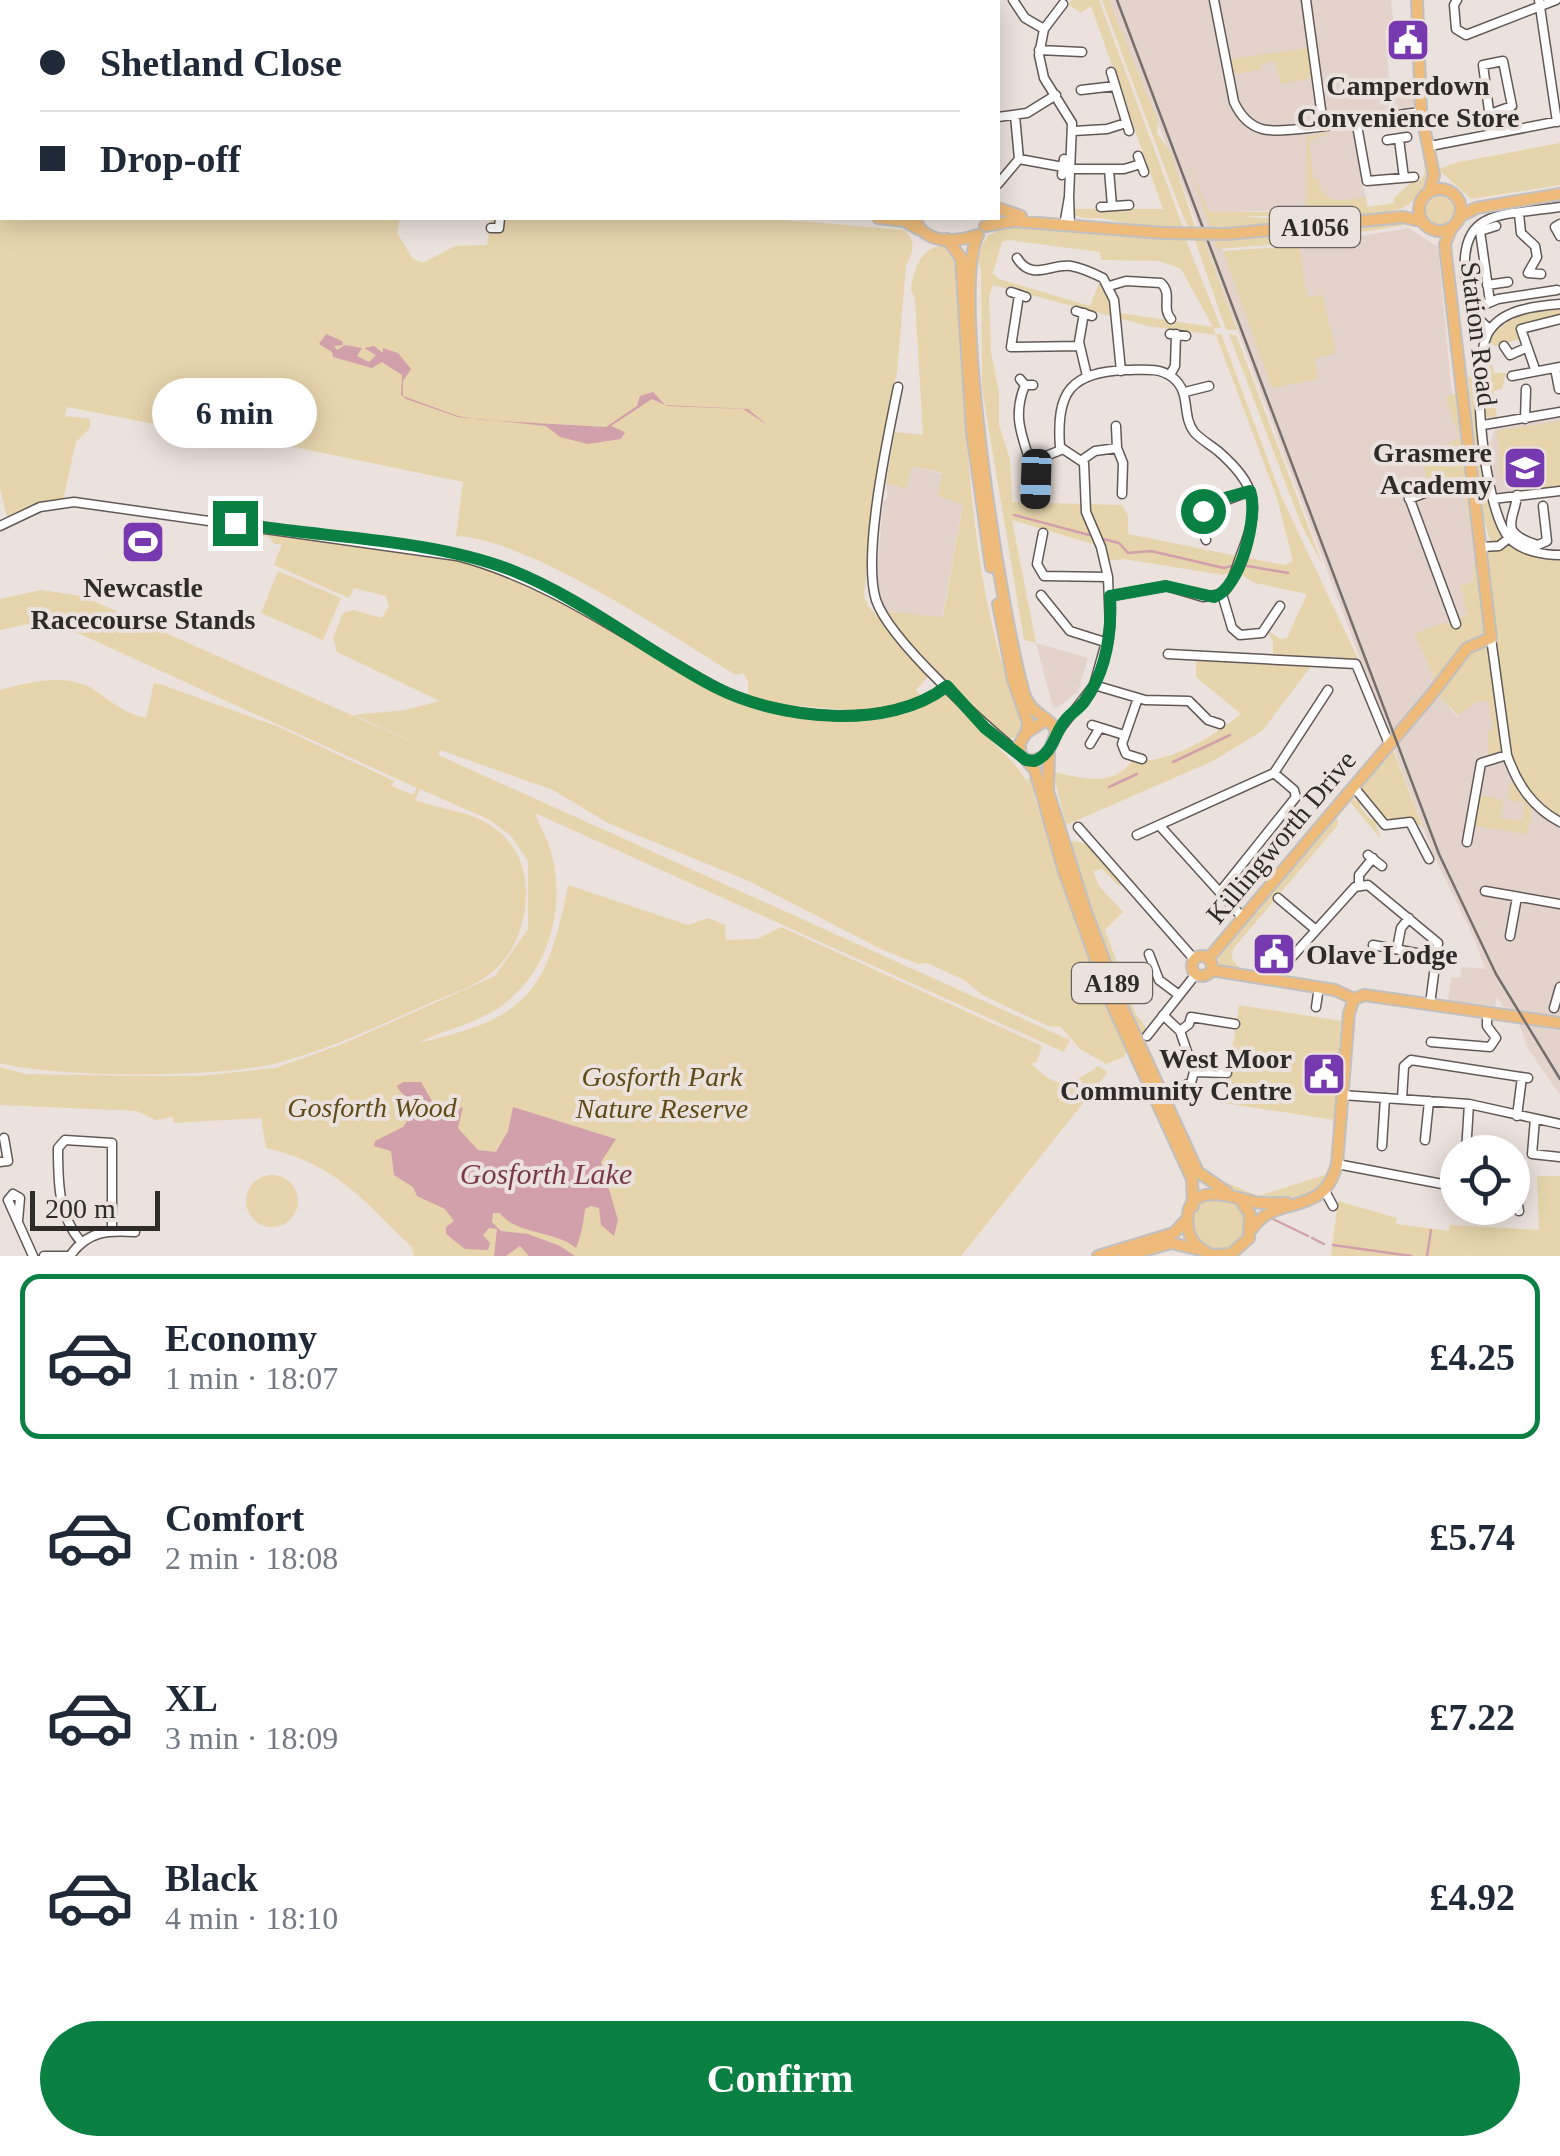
<!DOCTYPE html>
<meta charset="utf-8">
<style>
body{margin:0;font-family:Georgia,serif;background:#f6f6f7;color:#1f2937;height:100vh;display:flex;flex-direction:column;font-size:38px;white-space:nowrap}
*{box-sizing:border-box;margin:0}
p{font-size:32px;color:#747a83}
.icon{flex:none;width:55px;height:55px;fill:none;stroke:currentColor;stroke-width:2;stroke-linecap:round;stroke-linejoin:round}
.map{position:relative;height:1256px;overflow:hidden}
.drawer{display:flex;flex-direction:column;background:#fff;flex:1}
.drawer>*{flex:none}
.top-card{position:absolute;left:0px;top:0px;width:1000px;height:220px;box-shadow:0 5px 25px #0003;display:grid;align-content:center;height:220px;padding:0 40px;background:#fff}
.controls{position:absolute;left:1440px;top:1135px;display:grid;gap:20px}
.controls a{display:grid;place-items:center;width:90px;height:90px;border-radius:50%;background:#fff;box-shadow:0 5px 25px #0003;font-size:50px}
.scale{position:absolute;left:30px;bottom:25px;width:130px;box-sizing:border-box;padding-left:10px;border:5px solid #2f2b29;border-top:0;font-size:28px;line-height:35px;white-space:nowrap;color:#2f2b29;-webkit-text-stroke:8px #ece2dd;paint-order:stroke}
.end{position:absolute;width:45px;height:45px;margin:-22px;border:12px solid #0b8043;background:#fff;box-shadow:0 0 0 5px #fff}
.from{border-radius:50%}
.bubble{position:absolute;height:70px;border-radius:35px;background:#fff;box-shadow:0 5px 25px #0003;font-size:32px;font-weight:700;line-height:70px;text-align:center}
.car{position:absolute;width:30px;height:60px;margin:-30px -15px;border-radius:12px;box-shadow:0 0 8px 2px #0007;background:linear-gradient(#222 24%,#8ab4d8 0 40%,#222 0 76%,#8ab4d8 0 86%,#222 0)}
.top-card b{display:flex;align-items:center;gap:35px;height:95px;font-size:38px}
.top-card b+b{border-top:2px solid #e0e1e3}
.top-card i{width:25px;height:25px;background:#1f2937}
ul{padding:18px 0 0;list-style:none}
li{display:flex;align-items:center;gap:30px;height:165px;margin:0 20px 15px;padding:0 20px;border:5px solid transparent;border-radius:20px}
li div{flex:1}
li b{display:block;font-size:38px}
li em{font-style:normal;font-weight:700}
li.selected{border-color:#0b8043}
li>.icon{width:90px;height:90px;stroke-width:1.5}
.button{display:flex;gap:20px;margin-top:auto;padding:20px 40px}
.button a{flex:1;height:115px;border-radius:60px;background:#0b8043;color:#fff;font-size:40px;font-weight:700;line-height:115px;text-align:center}
.map>svg:first-child{display:block}
</style>
<div class="map">
<svg width="1560" height="1256" viewBox="0 0 1560 1256">
<rect width="100%" height="100%" fill="#ece2dd"/>
<!-- built -->
<path fill="#e3d3cb" d="M1109,0H1391L1394,28L1385,30L1390,84L1416,83L1417,94L1414,105L1401,111L1352,118L1367,207L1208,213L1223,251L1299,246L1409,228L1438,247L1451,386L1466,467L1462,479L1475,551L1474,571L1473,581L1461,586L1468,608L1462,630L1403,735L1439,696L1458,717L1490,689L1496,744L1517,788L1543,816L1560,826V1017L1523,1012L1531,1025L1560,1031V1095L1527,1047L1514,1009L1503,1007L1497,996L1495,1006L1448,1000L1451,977L1460,978L1462,967L1485,969L1474,938L1433,854L1204,240Z
M1560,415V487L1500,493L1492,487L1488,448L1496,426Z
M912,466L943,474L963,503L942,618L886,612L881,600L877,574L883,503L888,497L886,483L906,488Z
M1036,643L1088,658L1078,691L1059,707L1053,708Z"/>
<!-- green -->
<path fill="#e6d4ac" fill-rule="evenodd" d="M1071,0H1099L1184,230C1154,229 1133,225 1106,219C1094,216 1085,221 1075,215L1074,209H1163L1091,6L1081,13L1069,5Z
M1102,0H1109L1158,122L1157,133L1171,153L1196,230L1189,228L1182,214Z
M1310,48L1313,71L1308,79L1280,84L1276,61L1260,64L1261,69L1234,75L1231,59Z
M0,111L2,218H400L397,233L413,259L423,263L455,246L487,245L491,218H762L904,230C917,241 913,252 906,266L897,372L878,471L864,596L868,606L930,674L916,690L923,698L870,712L764,703L748,695V681L743,673L736,675C671,635 529,539 456,536L463,482L251,438L222,437L67,407L65,416L90,419V428L76,442L63,500L8,521L0,488Z
M1334,132L1310,140L1313,179H1318C1323,207 1343,200 1366,197L1367,207L1394,203V198L1410,183L1421,180L1425,172L1421,135C1424,148 1429,161 1428,174C1422,220 1355,220 1322,217L1318,208L1312,216H1241L1309,222L1299,226L1210,227L1189,166L1209,212H1306L1307,136Z
M1560,143V185L1471,199L1438,169L1459,162Z
M1421 211a19 19 0 1 1 38 0a19 19 0 1 1-38 0Z
M1398,221L1421,228L1405,225L1295,243L1219,249L1214,245L1218,239L1299,235Z
M1006,226L1186,240L1221,328H1214L1215,334H1221L1282,498L1359,661L1339,657L1273,656V642L1267,630L1280,639L1287,638L1307,594L1255,583L1238,573L1243,557L1285,565L1293,561L1277,498L1216,335L1148,326L993,285L989,296L991,352L999,393V425L1010,460L1012,502L1082,504L1096,545L1012,520L1036,643L1024,640L982,388L981,272L977,253L988,236ZM1008,240L1100,252L1101,260L1160,261L1181,269L1213,327L1113,312L1100,281L1090,306L999,279L993,273L1002,242Z
M1195,240H1204L1237,330H1226Z
M943,246L950,249L957,260C966,410 965,583 1023,723L1019,736C1013,738 1010,740 1004,737C985,729 898,633 886,612L943,617L963,504L938,496L943,473L912,466L906,489L886,483L895,432L923,435L915,299L911,289C914,270 920,247 943,246Z
M1299,246L1307,297L1323,295L1336,353L1314,358L1318,379L1272,388L1223,251Z
M1560,308V316L1522,325L1518,331L1520,339L1488,348L1494,373H1506L1502,389L1494,391L1497,418L1486,417C1470,352 1489,311 1560,308Z
M1229,334L1236,335L1323,566L1301,524Z
M1473,376L1492,514L1506,537L1499,543H1491L1484,520L1468,377Z
M1457,392L1468,477L1414,489L1408,484L1427,477L1423,467L1452,456L1448,443L1460,438L1445,398Z
M1560,421V487L1519,491L1501,476L1497,431Z
M1463,486L1469,487L1487,633L1459,650L1431,689L1435,681L1415,634L1446,622L1457,630L1462,627L1459,619L1467,615L1461,586L1473,581L1475,551Z
M1088,504L1122,505L1128,516V534L1237,556L1231,572L1223,575L1124,559L1107,561Z
M242,529L444,557L510,573L614,628L723,695L751,706L861,720L899,713L946,693L1017,767L1029,785L1027,779L1033,777L1035,799L1126,1052L1124,1057L1106,1064L1080,1049L1061,1027L1048,1026L982,995L964,980L927,963L918,964L881,949L751,882L608,823L553,790L440,750L438,755L1070,1040L1064,1052L535,813C540,827 549,841 552,856C567,915 544,985 488,1014C466,1026 439,1032 418,1043C526,1018 547,995 568,885L688,925L708,918L725,925L726,940L757,939L781,927L1042,1046L1037,1062L1031,1063C1057,1091 1070,1086 1098,1066L1108,1072L961,1256H414L412,1247C361,1199 337,1164 266,1148L261,1118L174,1123L173,1117L155,1120L137,1111L0,1105V1067L25,1074L136,1076H200L276,1068L345,1043L495,976L528,929V861L511,836L490,820L420,789L415,800C441,810 469,810 493,827C516,844 525,864 526,892C526,922 516,953 491,973C474,987 450,994 430,1003C380,1025 327,1051 273,1064C216,1078 56,1078 0,1063V690C30,682 68,672 96,691C112,702 125,714 146,718L154,683L160,684L279,727L394,781L392,786L413,795L417,788L67,628L28,624L0,630V599L41,590L82,596L435,752L354,715L405,710L440,701L337,652L333,638L343,613L353,610L382,618L389,606L386,596L354,588L349,598L274,565L282,544H274L269,537L243,533Z
M1508,545L1519,551L1560,558V818C1536,804 1523,785 1511,760L1485,551Z
M278,571L341,598L323,640L261,613Z
M1489,643L1503,750L1488,756V731L1494,730L1488,701L1475,702L1459,716L1440,697V691L1467,654Z
M1196,658L1312,665L1262,731L1213,761L1066,825L1053,772C1082,778 1112,788 1132,761C1172,763 1212,737 1241,714L1196,677Z
M1392,747L1423,828L1408,818L1384,822L1360,791L1362,782Z
M1511,780L1532,806L1528,834L1475,826L1480,796L1503,800L1501,818L1522,821L1525,803L1508,800Z
M1350,796L1362,804L1360,807L1371,820L1374,818L1381,839L1350,802L1337,818L1338,825L1233,949L1232,959L1241,970L1220,967L1218,954Z
M1072,841L1091,845L1123,885L1119,886L1102,869L1093,871L1099,886L1123,912L1105,930L1136,1014L1146,1028L1143,1037L1111,969L1069,846Z
M1239,1005L1341,1021L1334,1120L1224,1103Z
M1170,1095L1204,1173L1258,1196L1325,1175L1331,1161L1333,1165C1311,1220 1247,1201 1206,1179L1164,1098Z
M246 1201a26 26 0 1 1 52 0a26 26 0 1 1-52 0Z
M1537,1176H1560V1256H1331L1338,1201L1397,1218L1396,1224L1449,1231L1450,1225L1539,1230Z
M1192 1224a28 28 0 1 1 56 0a28 28 0 1 1-56 0Z"/>
<!-- water -->
<path fill="#d1a0aa" d="M326,334L342,341L343,345L334,346L337,350L345,345L362,348L357,356L369,362L376,355L364,348L374,346L383,353V348L398,353L411,369L403,381V396L458,416L482,420L606,427L637,406L640,396L653,392L665,405L748,409L766,424L743,409L667,406L652,399L611,426L625,432L621,439L588,444L560,437L546,426L458,417L406,399L401,395L402,375L382,362L372,368L333,357L332,352L319,344Z
M403,1082H421L436,1108L454,1111L463,1107L458,1128L478,1150L496,1152L508,1131L513,1107L616,1139L601,1162L618,1220L614,1236L601,1225L599,1208L591,1206L585,1209C583,1224 582,1233 576,1248C554,1230 516,1235 500,1213H493L492,1222L501,1231L528,1234L560,1246L575,1256H529L520,1246L506,1256H494L497,1229L489,1228L483,1235L490,1243L488,1250L465,1249L446,1234V1227L454,1221L445,1209L417,1196L413,1187L394,1175L391,1151L374,1146L375,1141L403,1127L415,1110C413,1098 401,1096 397,1086Z"/>
<g fill="none" stroke-linecap="round" stroke-linejoin="round">
<!-- stream -->
<path stroke="#d1a0aa" stroke-width="2.5" d="M1014,515L1089,535
M1103,539L1119,543L1128,553L1151,551L1224,568L1231,566
M1242,565L1288,573
M1173,762L1230,735
M1109,787L1137,774
M1273,1219L1308,1236
M1312,1238L1324,1244
M1333,1245L1411,1256
M1427,1256L1431,1230"/>
<defs>
<path id="minor" d="M1013,0L1025,18L1044,29
M1214,0L1234,102C1240,115 1248,125 1262,129C1286,136 1389,115 1421,112
M1306,0L1323,124
M1457,0L1454,5L1456,29L1466,35L1556,0
M1539,0L1557,122
M1063,4L1044,29L1039,55L1044,78L1072,123L1069,197
M1039,50L1082,52
M1111,72L1129,131
M1081,90L1115,86
M1490,114L1512,106L1503,61L1483,65L1492,134
M998,117L1027,113L1056,95
M1356,120L1367,181L1414,177
M1074,131L1107,129L1126,123
M1399,139L1404,178
M1387,140L1407,137
M1430,146L1560,121
M1138,156L1144,172
M1019,159L1063,167
M1072,169H1124L1141,164
M1109,170L1112,206
M1062,175L1064,159
M998,184L1019,159L1015,116
M1101,207L1129,205
M1519,214L1521,233L1535,246L1537,257L1528,273L1541,274
M1560,224L1555,227L1560,236
M1064,226L1069,197L1070,226
M491,228H499L500,218
M1017,258C1032,282 1051,263 1071,266C1082,268 1093,273 1103,278L1114,300L1121,371
M1487,285L1508,282
M1109,286L1126,281L1161,283C1173,294 1161,308 1171,319
M1011,292L1026,297
M1019,295L1011,347L1080,346
M1490,302L1480,231L1496,226
M1560,304C1537,306 1504,309 1490,330C1468,360 1484,512 1510,539C1522,551 1543,555 1560,555
M1472,310L1498,299L1557,290
M1076,311L1092,316
M1084,313L1079,342L1087,376
M1490,329C1473,317 1468,303 1466,283C1456,207 1502,216 1560,207
M1170,334L1186,336
M1504,346L1510,355L1526,348
M1555,368L1559,389
M1535,369L1521,329L1560,319
M1170,375L1175,366L1176,334
M1512,376L1560,367
M1020,379L1025,385H1033
M1025,385C1006,431 1037,451 1035,500
M898,387C888,436 862,555 876,600C890,642 986,726 1022,756
M1185,392L1209,386
M1525,419L1526,389
M1483,425L1560,412
M1117,448L1123,463L1122,494
M1082,460L1095,451L1117,448L1116,426
M1033,461L1061,450
M1406,489L1456,624
M1517,495C1515,520 1496,532 1538,545L1547,541L1543,506
M1409,499L1440,487L1475,484
M1493,499L1560,491
M1026,500H1043
M0,526L40,507L74,502L457,556C553,581 628,639 714,686C776,720 889,731 947,686
M1043,533L1037,564L1044,576L1108,577
M1206,540L1200,523L1206,508L1250,491
M1482,547L1499,546L1509,538
M1222,594L1232,628L1240,635L1262,633L1280,606
M1041,595L1070,631L1108,643
M1491,638L1507,755C1517,784 1532,807 1560,822
M1168,654L1356,664L1389,744
M1094,685L1145,700L1189,701L1208,720L1220,724
M1138,698L1122,744L1126,754L1142,759
M1092,725L1124,735
M1057,733L1094,685L1110,628L1108,577L1101,547L1086,512L1084,463L1060,447C1056,392 1070,372 1127,370C1142,370 1159,367 1172,377C1192,392 1181,415 1194,432C1201,440 1211,445 1218,451C1258,486 1260,506 1242,552C1236,567 1234,582 1222,594L1203,597L1166,586L1110,596
M1090,744L1099,729
M1353,786L1385,825L1410,822L1429,859
M1159,825L1243,918
M1078,827L1194,959
M1137,835L1274,773L1328,690
M1467,842L1481,763L1507,755
M1368,855L1382,866
M1359,885V875L1373,858
M1485,891L1560,904
M1220,892L1296,797L1294,790L1274,773
M1278,898L1316,930
M1510,936L1517,897
M1373,945L1438,957
M1397,949L1401,928L1409,918
M1149,954L1159,980L1179,995
M1291,958L1355,887L1368,885L1438,943L1430,1004
M1316,1007L1319,987
M1554,1008L1560,987
M1163,1015L1180,1031L1189,1024L1191,1017L1235,1024
M1180,1031L1194,1072L1191,1083L1183,1086
M1147,1036L1196,974
M1431,1042L1490,1047L1496,1038L1487,1026V1012
M1194,1072L1227,1073
M1342,1095L1469,1104L1560,1124
M1402,1099L1404,1066L1411,1060L1528,1078
M1517,1116L1522,1077
M1535,1119L1532,1154L1560,1157
M1425,1140L1429,1101
M1467,1145L1494,1149
M1382,1146L1385,1098
M1466,1152L1469,1104
M0,1162L8,1161L4,1138
M1337,1164L1458,1187
M1514,1183L1519,1211
M1325,1191L1333,1206
M18,1221L20,1198L13,1194L8,1200L33,1256
M81,1242C58,1215 58,1181 58,1148L65,1140L112,1143V1230
M44,1256H67
M70,1256C87,1231 108,1230 135,1232"/>
<path id="major" d="M1417,0L1421,112L1434,175L1429,192
M950,2V0
M970,2L971,0
M978,2V0
M0,71H2
M1419 210a21 21 0 1 1 42 0a21 21 0 1 1-42 0Z
M998,208L1021,216
M1459,217L1476,208L1560,194
M878,218L904,221L918,229
M915,218C923,244 954,243 977,235
M985,226L1013,221L1163,233
M1227,234L1403,217L1421,221
M978,235C949,290 1003,626 1025,696C1033,716 1050,716 1056,731C1052,747 1045,763 1026,760
M947,239L961,258L972,432L991,567
M998,604L1013,680L1028,722L1027,732
M1046,720L1026,733L1020,743V753L1035,770L1064,871L1111,1002L1192,1179L1193,1206
M1049,750L1048,791L1086,912L1119,1000L1198,1172L1227,1192
M1192 966a10 10 0 1 1 20 0a10 10 0 1 1-20 0Z
M1208,959L1432,694L1467,648L1491,638L1446,255L1445,244L1451,229
M1211,970L1335,990L1354,999L1364,995L1560,1023
M1252,1229C1275,1193 1324,1219 1337,1164L1349,1013L1354,999
M1212,1255L1231,1254L1249,1238L1250,1214L1239,1198
M1098,1256L1174,1233L1187,1219
M1125,1256L1171,1243L1201,1250
M1214,1256C1201,1251 1190,1243 1188,1228C1182,1179 1230,1196 1254,1202C1264,1204 1276,1203 1287,1203"/>
</defs>
<!-- minor casing -->
<use href="#minor" stroke="#625956" stroke-width="11"/>
<!-- major casing -->
<use href="#major" stroke="#c1bfbf" stroke-width="14"/>
<!-- minor -->
<use href="#minor" stroke="#fff" stroke-width="8"/>
<!-- major -->
<use href="#major" stroke="#eebb7b" stroke-width="10"/>
<!-- rail -->
<path stroke="#756f6b" stroke-width="2.5" d="M1117,0L1439,854L1496,974L1560,1079"/>
<defs>
<path id="major-bridge" d="M1163,233L1227,234"/>
</defs>
<!-- major-bridge casing -->
<use href="#major-bridge" stroke="#c1bfbf" stroke-width="14" stroke-linecap="butt"/>
<!-- major-bridge -->
<use href="#major-bridge" stroke="#eebb7b" stroke-width="10"/>
</g>
<g fill="none" stroke-linecap="round" stroke-linejoin="round">
<!-- route -->
<path stroke="#0b8043" stroke-width="12" d="M235,523C323,538 428,538 511,570C584,599 646,651 715,687C777,719 889,732 947,686L985,728L1026,760L1034,761C1051,755 1053,739 1062,725C1067,715 1077,711 1084,702C1106,672 1112,633 1110,596L1166,586L1214,597C1240,589 1259,516 1250,491L1225,498L1203,511"/>
</g>
<!-- icons -->
<defs>
<symbol id="civic-square" viewBox="-11 -11 22 22"><rect x="-9" y="-9" width="18" height="18" rx="4" fill="#7639af" stroke="#ece2dd"/><path d="M-.6-6.5H3V-4.5H.6V-3L4-1V1h2V6H-6V1h2V-1L-.6-3ZM-1.2 2.5V6h2.4V2.5Z" fill="#fff"/></symbol>
<symbol id="school-square" viewBox="-11 -11 22 22"><rect x="-9" y="-9" width="18" height="18" rx="4" fill="#7639af" stroke="#ece2dd"/><path d="M0-5L7-2L0 1L-7-2ZM-4 1L0 2.5L4 1V4Q0 6-4 4Z" fill="#fff"/></symbol>
<symbol id="stadium-square" viewBox="-11 -11 22 22"><rect x="-9" y="-9" width="18" height="18" rx="4" fill="#7639af" stroke="#ece2dd"/><path d="M0-5a6.5 5 0 1 0 0 10a6.5 5 0 1 0 0-10ZM-3.5-1.8h7v3.6h-7Z" fill="#fff"/></symbol>
</defs>
<g fill-rule="evenodd">
<use href="#civic-square" x="1383" y="15" width="50" height="50"/>
<use href="#school-square" x="1500" y="443" width="50" height="50"/>
<use href="#stadium-square" x="118" y="517" width="50" height="50"/>
<use href="#civic-square" x="1249" y="929" width="50" height="50"/>
<use href="#civic-square" x="1299" y="1049" width="50" height="50"/>
</g>
<g text-anchor="middle" dominant-baseline="central" stroke-width="8" stroke-linejoin="round" paint-order="stroke">
<!-- shield labels -->
<g fill="#ece2dd" stroke="#68625f" stroke-width="2.5">
<rect x="1270" y="207" width="90" height="40" rx="8"/>
<rect x="1072" y="963" width="80" height="40" rx="8"/>
</g>
<g font-size="25" font-weight="bold" fill="#2f2b29">
<text x="1315" y="227">A1056</text>
<text x="1112" y="983">A189</text>
</g>
<!-- poi labels -->
<g font-size="28" font-weight="bold" fill="#2f2b29" stroke="#ece2dd">
<text x="1408" y="85">Camperdown<tspan x="1408" dy="32">Convenience Store</tspan></text>
<text x="1492" y="452" text-anchor="end">Grasmere<tspan x="1492" dy="32">Academy</tspan></text>
<text x="143" y="587">Newcastle<tspan x="143" dy="32">Racecourse Stands</tspan></text>
<text x="1306" y="954" text-anchor="start">Olave Lodge</text>
<text x="1292" y="1058" text-anchor="end">West Moor<tspan x="1292" dy="32">Community Centre</tspan></text>
</g>
<!-- street labels -->
<g font-size="28" fill="#2f2b29" stroke="#ece2dd">
<text transform="translate(1479 334) rotate(83)">Station Road</text>
<text transform="translate(1281 837) rotate(-50)">Killingworth Drive</text>
</g>
<!-- park labels -->
<g font-size="28" font-style="italic" fill="#604b19" stroke="#ece2dd">
<text x="662" y="1076">Gosforth Park<tspan x="662" dy="32">Nature Reserve</tspan></text>
<text x="372" y="1107">Gosforth Wood</text>
</g>
<!-- water labels -->
<g font-size="30" font-style="italic" fill="#783949" stroke="#ece2dd">
<text x="546" y="1173">Gosforth Lake</text>
</g>
</g>
</svg>
<div class="controls">
<a><svg class="icon" aria-label="locate" viewBox="0 0 24 24"><circle cx="12" cy="12" r="6"/><path d="M12 2v4M12 18v4M2 12h4M18 12h4"/></svg></a>
</div>
<div class="scale">200 m</div>
<i class="end from" style="left:1203px;top:511px"></i>
<i class="end" style="left:235px;top:523px"></i>
<div class="bubble" style="left:152px;top:378px;width:165px">6 min</div>
<i class="car" style="left:1036px;top:479px;rotate:182deg"></i>
<div class="top-card">
<b><i class="from"></i>Shetland Close</b>
<b><i></i>Drop-off</b>
</div>
</div>
<section class="drawer">
<ul>
<li class="selected"><svg class="icon" aria-label="car" viewBox="0 0 24 24"><path d="M5 17H2v-5l4-1 3-4h7l3 4 3 1v5h-3M9 17h6M6 11h13"/><circle cx="7" cy="17" r="2"/><circle cx="17" cy="17" r="2"/></svg><div><b>Economy</b><p>1 min · 18:07</p></div><em>£4.25</em></li>
<li><svg class="icon" aria-label="car" viewBox="0 0 24 24"><path d="M5 17H2v-5l4-1 3-4h7l3 4 3 1v5h-3M9 17h6M6 11h13"/><circle cx="7" cy="17" r="2"/><circle cx="17" cy="17" r="2"/></svg><div><b>Comfort</b><p>2 min · 18:08</p></div><em>£5.74</em></li>
<li><svg class="icon" aria-label="car" viewBox="0 0 24 24"><path d="M5 17H2v-5l4-1 3-4h7l3 4 3 1v5h-3M9 17h6M6 11h13"/><circle cx="7" cy="17" r="2"/><circle cx="17" cy="17" r="2"/></svg><div><b>XL</b><p>3 min · 18:09</p></div><em>£7.22</em></li>
<li><svg class="icon" aria-label="car" viewBox="0 0 24 24"><path d="M5 17H2v-5l4-1 3-4h7l3 4 3 1v5h-3M9 17h6M6 11h13"/><circle cx="7" cy="17" r="2"/><circle cx="17" cy="17" r="2"/></svg><div><b>Black</b><p>4 min · 18:10</p></div><em>£4.92</em></li>
</ul>
<div class="button"><a>Confirm</a></div>
</section>
